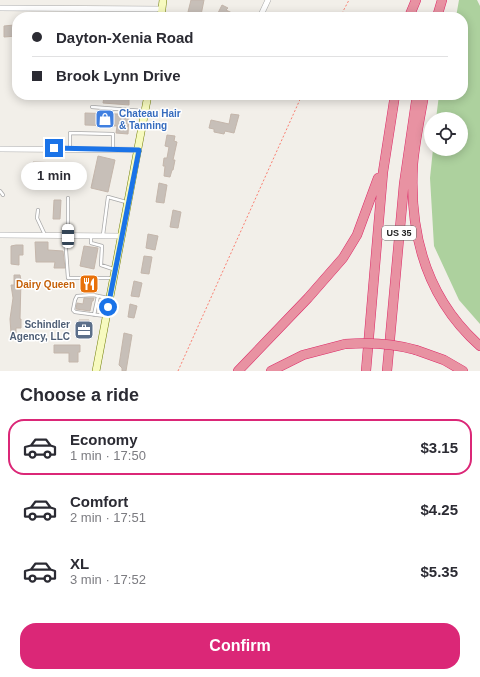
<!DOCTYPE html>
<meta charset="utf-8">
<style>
body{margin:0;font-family:Arial,sans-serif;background:#f2f2f3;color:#2b2b33;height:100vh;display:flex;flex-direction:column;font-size:15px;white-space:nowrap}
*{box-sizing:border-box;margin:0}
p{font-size:13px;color:#7c7c81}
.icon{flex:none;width:22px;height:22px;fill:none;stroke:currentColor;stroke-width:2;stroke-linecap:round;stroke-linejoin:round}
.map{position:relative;height:371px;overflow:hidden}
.drawer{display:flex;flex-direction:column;background:#fff;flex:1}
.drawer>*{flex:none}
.guide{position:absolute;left:12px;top:12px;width:456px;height:88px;border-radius:16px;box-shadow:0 2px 10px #0003;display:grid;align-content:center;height:88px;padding:0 20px;background:#fff}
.fabs{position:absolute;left:424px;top:112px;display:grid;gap:8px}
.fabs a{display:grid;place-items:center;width:44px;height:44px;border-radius:50%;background:#fff;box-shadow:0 2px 10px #0003;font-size:20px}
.end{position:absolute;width:18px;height:18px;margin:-9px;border:5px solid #1a73e8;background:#fff;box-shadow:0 0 0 2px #fff}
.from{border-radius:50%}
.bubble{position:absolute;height:28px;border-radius:14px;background:#fff;box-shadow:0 2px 10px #0003;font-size:13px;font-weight:700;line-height:28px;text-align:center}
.car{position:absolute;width:12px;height:24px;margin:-12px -6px;border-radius:5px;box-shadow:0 0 3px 1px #0007;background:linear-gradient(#fff 24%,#345 0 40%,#fff 0 76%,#345 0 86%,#fff 0)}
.guide b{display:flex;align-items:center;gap:14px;height:38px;font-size:15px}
.guide b+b{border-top:1px solid #e1e1e2}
.guide i{width:10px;height:10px;background:#2b2b33}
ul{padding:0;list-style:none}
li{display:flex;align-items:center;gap:12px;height:56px;margin:0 8px 6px;padding:0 12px;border:2px solid transparent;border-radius:16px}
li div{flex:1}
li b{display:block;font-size:15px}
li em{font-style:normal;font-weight:700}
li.selected{border-color:#db2777}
li>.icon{width:36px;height:36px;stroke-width:1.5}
h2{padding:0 20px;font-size:18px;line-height:48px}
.cta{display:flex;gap:8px;margin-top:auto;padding:8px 20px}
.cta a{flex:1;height:46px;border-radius:16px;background:#db2777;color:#fff;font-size:16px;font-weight:700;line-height:46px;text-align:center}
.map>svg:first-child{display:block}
</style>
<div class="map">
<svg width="480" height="371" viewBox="0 0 480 371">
<rect width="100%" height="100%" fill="#f2efe9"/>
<!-- forest -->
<path fill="#add19e" d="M459,0H477L480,6V324L459,300L434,246L430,178L433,149H461V119H436L439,95H463V17H456Z"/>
<!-- building -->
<path fill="#c7bfb8" stroke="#c4b6ab" d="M191,0H204L201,15L188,12Z
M222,5L228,8L226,10L240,17H216Z
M14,25L15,32H17V36L4,37V26Z
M104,97L129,98V105L103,103Z
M85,113L118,114L117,116H129L128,134L116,133L117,126L85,125Z
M231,114L239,115L234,133L225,131L224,134L214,132V129L209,128L211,120L229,124Z
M167,135L175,136L174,141L177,142L173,160H175L173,170H172L170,177L164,176L165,166H163L164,158H167L169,147L165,146Z
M98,156L115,160L108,192L91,188Z
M33,162L60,163V167H70L71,189L49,186V173H32Z
M159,183L167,185L164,203L156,202Z
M54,200H61L60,219H53Z
M173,210L181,212L178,228L170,227Z
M148,234L158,236L155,250L146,248Z
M35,242H48V250L63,251L65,268H54L55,262H36Z
M16,245H23V255H19V265L11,264V246Z
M84,246L98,248L94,269L80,266Z
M144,256L152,257L149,274L141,273Z
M14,275H20L21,280L20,319H21V328H16V333H11L10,319L13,298L11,285H14Z
M134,281L142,283L139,297L131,296Z
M84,298H94L93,301H92L90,311L76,309L77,303L83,304Z
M130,304L137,306L134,318L128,317Z
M79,320H89V326H86V330H84V338H77V333H79Z
M124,333L132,335L126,371H122V368L119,365Z
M54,345H80V352H78V362H69V353H54Z"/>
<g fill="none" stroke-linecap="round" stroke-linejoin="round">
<defs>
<path id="lane" d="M92,107L143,111
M70,149V133L113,134V149
M0,191L3,195
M68,198V235
M38,210L37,218L45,235
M103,235L108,197L126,202
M65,236L68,278H112
M91,236V243L102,246L101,265L113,269
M94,315L98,296
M105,316L75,312L73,310L75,300L77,296L93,295L108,298"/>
<path id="street" d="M0,8L162,9
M260,17L268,0
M0,149L139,150
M0,235L122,236"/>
<path id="secondary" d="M161,17L163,0
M96,371L148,95"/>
<path id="highway" d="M409,17L416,0
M437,17L442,0
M424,95C420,118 415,141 413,164C409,234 426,298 480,346
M416,350L444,360L463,371
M238,371L308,298L343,258L357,235L378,178
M271,371L303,355L345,344
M366,371L383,172L395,95
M387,371L404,184L417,95"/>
</defs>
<!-- lane casing -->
<use href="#lane" stroke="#a9a9a9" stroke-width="4"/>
<!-- street casing -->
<use href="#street" stroke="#a9a9a9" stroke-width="6"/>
<!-- secondary casing -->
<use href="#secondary" stroke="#707d05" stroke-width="8"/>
<!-- highway casing -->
<use href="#highway" stroke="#dc2a67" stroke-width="10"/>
<!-- path -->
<path stroke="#fa8072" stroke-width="1" stroke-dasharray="2 2" stroke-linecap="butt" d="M340,17L349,0
M178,371L302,95"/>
<!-- lane -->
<use href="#lane" stroke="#fff" stroke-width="2.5"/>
<!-- street -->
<use href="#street" stroke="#fff" stroke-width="5"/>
<!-- secondary -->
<use href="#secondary" stroke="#f7fabf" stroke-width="7"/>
<!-- highway -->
<use href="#highway" stroke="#e892a2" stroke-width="9"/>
<defs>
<path id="highway-bridge" d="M345,344C370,342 392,343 416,350"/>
</defs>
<!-- highway-bridge casing -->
<use href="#highway-bridge" stroke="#dc2a67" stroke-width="10" stroke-linecap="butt"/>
<!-- highway-bridge -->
<use href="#highway-bridge" stroke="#e892a2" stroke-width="9"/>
</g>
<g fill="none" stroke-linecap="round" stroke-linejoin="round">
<!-- route -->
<path stroke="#1a73e8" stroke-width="5" d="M54,148L139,150L108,307"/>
</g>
<!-- icons -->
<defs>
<symbol id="shop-square" viewBox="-11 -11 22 22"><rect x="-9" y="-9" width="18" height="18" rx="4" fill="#3f7fe0" stroke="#fff"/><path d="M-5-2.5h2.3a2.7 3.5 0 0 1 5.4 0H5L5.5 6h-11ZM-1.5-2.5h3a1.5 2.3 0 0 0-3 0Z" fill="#fff"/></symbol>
<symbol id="restaurant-square" viewBox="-11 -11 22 22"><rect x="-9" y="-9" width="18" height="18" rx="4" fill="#e8710a" stroke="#fff"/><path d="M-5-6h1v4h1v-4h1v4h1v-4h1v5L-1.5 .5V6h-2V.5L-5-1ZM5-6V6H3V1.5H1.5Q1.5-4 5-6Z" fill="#fff"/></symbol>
<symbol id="office-square" viewBox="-11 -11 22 22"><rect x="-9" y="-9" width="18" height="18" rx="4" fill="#5c6f8a" stroke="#fff"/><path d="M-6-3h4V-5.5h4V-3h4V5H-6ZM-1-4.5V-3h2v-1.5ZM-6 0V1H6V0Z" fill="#fff"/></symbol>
</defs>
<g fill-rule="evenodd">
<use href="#shop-square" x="94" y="108" width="22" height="22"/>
<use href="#restaurant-square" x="78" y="273" width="22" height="22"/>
<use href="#office-square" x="73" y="319" width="22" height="22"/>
</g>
<g text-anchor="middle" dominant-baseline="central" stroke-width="3" stroke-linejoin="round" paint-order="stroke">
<!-- shield labels -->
<rect fill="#fff" stroke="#646464" stroke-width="1" x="382" y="226" width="34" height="14" rx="3"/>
<g font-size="9" font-weight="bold" fill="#222">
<text x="399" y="233">US 35</text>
</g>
<!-- shop labels -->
<g font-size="10" font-weight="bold" fill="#366cbe" stroke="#fff" text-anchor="start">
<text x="119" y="113">Chateau Hair<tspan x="119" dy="12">&amp; Tanning</tspan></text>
</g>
<!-- food labels -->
<g font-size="10" font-weight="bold" fill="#c56008" stroke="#fff" text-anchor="end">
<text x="75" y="284">Dairy Queen</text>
</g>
<!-- service labels -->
<g font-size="10" font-weight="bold" fill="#4e5e75" stroke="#fff" text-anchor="end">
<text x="70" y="324">Schindler<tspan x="70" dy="12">Agency, LLC</tspan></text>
</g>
</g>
</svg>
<div class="fabs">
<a><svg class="icon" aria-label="locate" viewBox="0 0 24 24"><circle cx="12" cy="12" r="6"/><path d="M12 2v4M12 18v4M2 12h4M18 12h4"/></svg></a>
</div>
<i class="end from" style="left:108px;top:307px"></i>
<i class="end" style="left:54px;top:148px"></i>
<div class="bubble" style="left:21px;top:162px;width:66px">1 min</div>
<i class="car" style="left:68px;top:236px;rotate:0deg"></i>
<div class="guide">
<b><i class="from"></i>Dayton-Xenia Road</b>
<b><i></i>Brook Lynn Drive</b>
</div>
</div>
<section class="drawer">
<h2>Choose a ride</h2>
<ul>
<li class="selected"><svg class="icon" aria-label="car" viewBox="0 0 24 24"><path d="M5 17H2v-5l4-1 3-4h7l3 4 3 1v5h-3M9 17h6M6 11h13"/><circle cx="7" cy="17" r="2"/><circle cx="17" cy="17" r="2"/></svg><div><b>Economy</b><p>1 min · 17:50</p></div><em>$3.15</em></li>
<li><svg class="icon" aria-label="car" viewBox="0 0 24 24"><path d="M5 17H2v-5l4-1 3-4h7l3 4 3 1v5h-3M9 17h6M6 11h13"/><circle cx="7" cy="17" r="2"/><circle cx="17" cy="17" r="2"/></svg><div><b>Comfort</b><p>2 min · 17:51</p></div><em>$4.25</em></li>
<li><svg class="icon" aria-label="car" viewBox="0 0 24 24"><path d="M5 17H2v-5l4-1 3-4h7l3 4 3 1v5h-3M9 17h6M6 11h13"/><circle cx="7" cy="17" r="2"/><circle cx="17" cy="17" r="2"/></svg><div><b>XL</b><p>3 min · 17:52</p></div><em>$5.35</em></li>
</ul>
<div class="cta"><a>Confirm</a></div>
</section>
